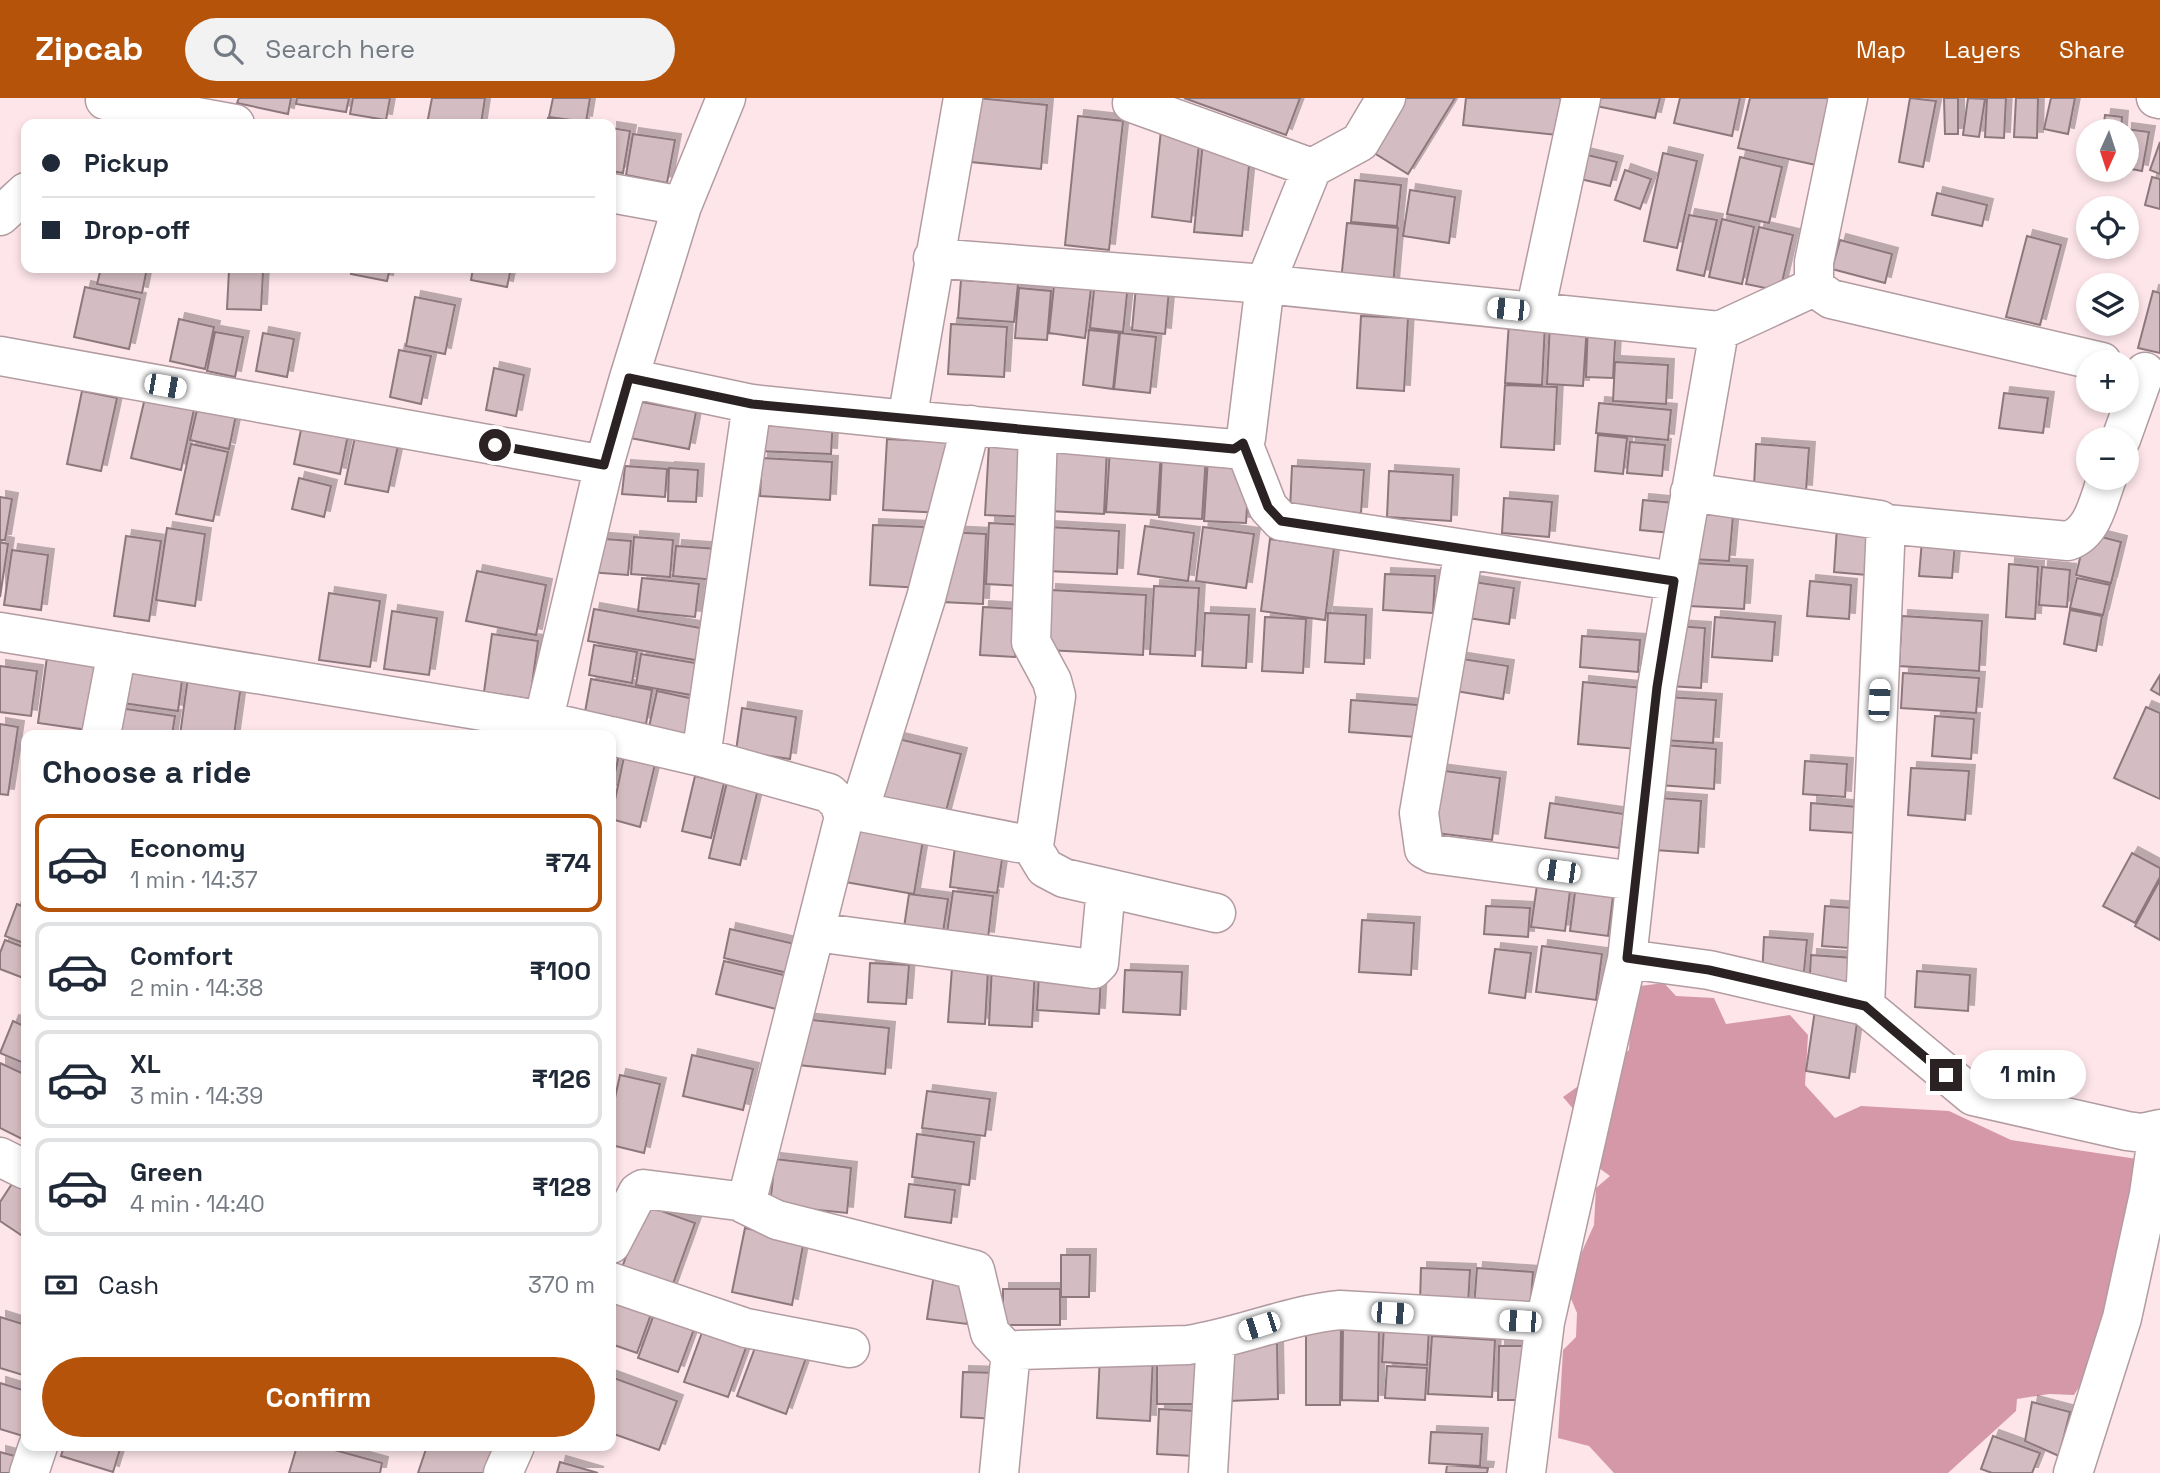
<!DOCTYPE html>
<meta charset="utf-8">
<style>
body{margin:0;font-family:"Space Grotesk",sans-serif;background:#f2f2f3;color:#1f2937;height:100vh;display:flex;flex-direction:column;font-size:26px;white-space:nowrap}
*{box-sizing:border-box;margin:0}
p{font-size:23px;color:#747a83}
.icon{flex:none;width:38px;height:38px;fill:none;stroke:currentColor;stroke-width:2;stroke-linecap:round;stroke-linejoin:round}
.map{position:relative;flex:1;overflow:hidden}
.sheet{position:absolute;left:21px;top:632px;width:595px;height:721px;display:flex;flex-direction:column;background:#fff;border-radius:14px;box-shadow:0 4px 10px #0003}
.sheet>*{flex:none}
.top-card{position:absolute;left:21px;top:21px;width:595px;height:154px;border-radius:14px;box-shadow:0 4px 10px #0003;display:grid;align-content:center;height:154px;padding:0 21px;background:#fff}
.needle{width:46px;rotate:183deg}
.buttons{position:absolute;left:2076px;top:21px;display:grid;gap:14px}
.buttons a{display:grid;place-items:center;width:63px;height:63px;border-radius:50%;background:#fff;box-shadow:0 4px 10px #0003;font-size:35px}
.end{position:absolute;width:32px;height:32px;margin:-16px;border:9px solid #2b2224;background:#fff;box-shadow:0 0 0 4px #fff}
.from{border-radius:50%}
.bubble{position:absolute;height:49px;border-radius:24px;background:#fff;box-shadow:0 4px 10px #0003;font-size:23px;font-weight:700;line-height:49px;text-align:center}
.car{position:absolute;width:21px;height:42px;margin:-21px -10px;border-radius:9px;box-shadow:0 0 5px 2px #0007;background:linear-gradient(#fff 24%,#345 0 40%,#fff 0 76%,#345 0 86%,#fff 0)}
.top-card b{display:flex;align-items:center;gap:24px;height:66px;font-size:26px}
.top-card b+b{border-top:2px solid #e0e1e3}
.top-card i{width:18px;height:18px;background:#1f2937}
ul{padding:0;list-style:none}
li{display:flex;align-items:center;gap:21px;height:98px;margin:0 14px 10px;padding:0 7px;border:4px solid #e0e1e3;border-radius:14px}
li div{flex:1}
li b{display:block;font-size:26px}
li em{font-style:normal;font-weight:700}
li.current{border-color:#b45309}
li>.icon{width:63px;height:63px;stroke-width:1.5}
h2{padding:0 21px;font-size:32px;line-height:84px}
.pay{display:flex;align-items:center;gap:18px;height:77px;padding:0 21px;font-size:26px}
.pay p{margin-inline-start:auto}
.primary-button{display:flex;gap:14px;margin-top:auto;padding:14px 21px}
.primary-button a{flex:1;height:80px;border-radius:42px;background:#b45309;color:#fff;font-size:28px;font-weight:700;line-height:80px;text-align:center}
header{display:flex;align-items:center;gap:42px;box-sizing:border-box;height:98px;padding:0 35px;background:#b45309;color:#fff}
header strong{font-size:33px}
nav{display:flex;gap:38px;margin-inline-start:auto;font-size:24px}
.search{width:490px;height:63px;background:#f2f2f3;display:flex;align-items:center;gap:18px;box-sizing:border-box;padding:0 24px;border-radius:38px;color:#747a83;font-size:26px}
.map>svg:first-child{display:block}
</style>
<header>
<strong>Zipcab</strong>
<div class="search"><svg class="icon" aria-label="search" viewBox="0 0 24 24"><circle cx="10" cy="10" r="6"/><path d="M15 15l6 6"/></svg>Search here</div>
<nav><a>Map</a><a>Layers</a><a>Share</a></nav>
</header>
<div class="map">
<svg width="2160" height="1375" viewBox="0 0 2160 1375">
<defs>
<filter id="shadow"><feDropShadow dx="6" dy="-6" stdDeviation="0" flood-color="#0004"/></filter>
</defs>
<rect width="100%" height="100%" fill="#fde5ea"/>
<!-- water -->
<path fill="#d598a8" d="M1664,885L1676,898L1714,900L1726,926L1790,917L1808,937L1805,987L1835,1020L1861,1008L1949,1013L2011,1042L2137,1061L2108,1243L2074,1297L2049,1296L2017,1301L2016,1313L1948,1375H1614L1589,1348L1558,1340L1563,1252L1576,1239L1577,1215L1566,1189L1594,1127L1596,1090L1610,1078L1573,1051L1575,1013L1563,999L1629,952L1632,889Z"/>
<!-- building -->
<path fill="#d4bdc2" stroke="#8d787d" stroke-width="2" filter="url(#shadow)" d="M239,0H291L288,16L237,5Z
M297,0H349L346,14L296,6Z
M353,0H390L386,22L350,16Z
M432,0H485L481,26H427Z
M553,0H590L586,24L549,19Z
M977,0L1047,7L1041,71L961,63Z
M1184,0H1300L1286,37Z
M1398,0H1455L1408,76L1366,50Z
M1466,0H1561L1557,37L1463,27Z
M1597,0H1660L1655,20L1596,8Z
M1680,0H1740L1732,38L1674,25Z
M1750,0H1831L1816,67L1738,50Z
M1910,0L1936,3L1923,69L1899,64Z
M1944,0H1958V36H1945Z
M1968,0L1985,1L1979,39L1963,37Z
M1987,0H2006L2004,40L1985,39Z
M2016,0H2038L2037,40L2014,39Z
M2051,0H2075L2068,36L2044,31Z
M2105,17L2122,19L2121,33H2103Z
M1078,18L1123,23L1109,152L1065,147Z
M548,20L584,26H547Z
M611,30L630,33L623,75L611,73Z
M2126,31L2149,34L2142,73L2126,70Z
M1161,32L1200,36L1191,124L1152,119Z
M633,36L675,42L667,85L626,77Z
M1203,43L1251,48L1242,138L1194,134Z
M2160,44V76L2150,72Z
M1579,55L1617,64L1610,88L1572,79Z
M1663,55L1697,63L1677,150L1644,143Z
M1740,59L1782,69L1769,125L1727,116Z
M1625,72L1651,81L1640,111L1615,102Z
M2152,79L2160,81V111L2145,107Z
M1355,82L1401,87L1397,128L1351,124Z
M1410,92L1455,99L1449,145L1403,138Z
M1937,95L1987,107L1982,128L1932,117Z
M1689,117L1717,122L1704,178L1677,172Z
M1722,121L1754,129L1742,186L1709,179Z
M1347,125L1398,130L1393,188L1341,183Z
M1759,129L1793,137L1780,193L1746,186Z
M2027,138L2061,147L2040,227L2006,219Z
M1840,142L1892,156L1885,185L1832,171Z
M101,170H147L142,195L97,186Z
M352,170H390L387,183L351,176Z
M473,170H511L507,189L471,182Z
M229,172L263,174L261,212L227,211Z
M1055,178L1092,182L1085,240L1049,235Z
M961,182L1018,186L1014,224L958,220Z
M1095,183L1128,186L1123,234L1090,230Z
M85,189L140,201L129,251L74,239Z
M1136,189L1169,192L1165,236L1132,232Z
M1019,190L1051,193L1047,242L1015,240Z
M2153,193L2160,195V255L2138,250Z
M415,199L455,207L445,256L406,248Z
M1361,218L1408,220L1404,293L1357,290Z
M179,221L214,229L205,271L170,263Z
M1509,224L1545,226L1542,287L1505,285Z
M1550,225L1587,226L1583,288L1547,286Z
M1588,225L1616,226L1613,280L1586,279Z
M951,226L1007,229L1004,279L948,276Z
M1089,232L1119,235L1113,291L1083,287Z
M215,234L243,239L235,279L207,273Z
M263,235L294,241L287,279L256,273Z
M1120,235L1156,239L1150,295L1114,291Z
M399,252L431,258L421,306L390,299Z
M1615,264L1668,267L1666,306L1613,303Z
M494,270L524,277L516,318L486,312Z
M1505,287L1557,289L1554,352L1501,349Z
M147,291L196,302L181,372L131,360Z
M82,293L117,300L101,373L67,366Z
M2004,295L2048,300L2043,335L1999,330Z
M200,299L238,307L229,351L190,342Z
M637,303L696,314L689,351L630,340Z
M1599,305L1671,312L1668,342L1596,335Z
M760,316L833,319L831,356L758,353Z
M304,317L350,327L340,376L294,366Z
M356,334L399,343L388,394L345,386Z
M1598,337L1627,340L1623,376L1595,373Z
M887,341L947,344L944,415L883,412Z
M1630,344L1665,347L1662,378L1627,375Z
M191,346L228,354L213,423L176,416Z
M989,346L1031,348L1027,419L985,417Z
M1756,346L1809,350L1806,393L1754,389Z
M1052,347L1107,350L1104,416L1049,413Z
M1110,351L1161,353L1157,417L1106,414Z
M1162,355L1206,357L1202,421L1159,419Z
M762,360L832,364L830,402L760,398Z
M1208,360L1250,362L1246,425L1204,423Z
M625,368L667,371L665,399L622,396Z
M1292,368L1364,372L1361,415L1290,412Z
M669,370L698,372L696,404L668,403Z
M1389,373L1453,377L1451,423L1387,419Z
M299,380L331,388L324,419L292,411Z
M0,399L12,401L5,442H0Z
M1504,400L1552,404L1549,439L1502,435Z
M1643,402L1674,405L1671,435L1640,432Z
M1694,416L1733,418L1729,463L1691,461Z
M989,425L1029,427L1025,488L986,486Z
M873,427L925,429L922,490L870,487Z
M1145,428L1194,435L1188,483L1138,476Z
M1048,429L1119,433L1117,476L1046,473Z
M1203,429L1254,436L1246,490L1196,483Z
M1837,429L1881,433L1878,478L1834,474Z
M167,430L205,436L195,508L156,502Z
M946,434L986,436L983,506L942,504Z
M2086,435L2121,444L2111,485L2076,477Z
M126,438L161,443L149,523L114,518Z
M634,439L673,442L670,479L631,476Z
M592,440L631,443L628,477L589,474Z
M1270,441L1334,450L1325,522L1261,513Z
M1922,442L1955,445L1952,480L1919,478Z
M0,444L8,446L0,499Z
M676,448L718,451L716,482L673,478Z
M12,452L48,457L41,512L4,507Z
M1693,465L1747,468L1744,511L1690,508Z
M2009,466L2038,469L2035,521L2006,519Z
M2042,469L2070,472L2067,509L2039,507Z
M477,473L546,487L536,537L466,523Z
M1385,476L1435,478L1433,515L1383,512Z
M642,480L699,486L695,519L638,513Z
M2077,480L2110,487L2103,517L2070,510Z
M1467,483L1514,490L1509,526L1461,519Z
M1810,483L1851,487L1849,521L1807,518Z
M1154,488L1199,490L1195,558L1150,556Z
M1050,492L1146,497L1143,557L1047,552Z
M329,495L380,503L370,569L319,562Z
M983,509L1019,511L1015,559L980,557Z
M594,511L706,531L701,563L588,543Z
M2070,512L2102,518L2096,553L2064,546Z
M392,513L437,520L429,577L384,571Z
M1205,515L1249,517L1246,570L1202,568Z
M1328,515L1366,517L1364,566L1325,564Z
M1902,518L1982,523L1979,573L1899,568Z
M1265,519L1306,521L1303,575L1262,573Z
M1715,519L1775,524L1772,563L1712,559Z
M1673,528L1705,530L1701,590L1669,588Z
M492,536L538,543L530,601L484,594Z
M1582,538L1640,542L1638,574L1580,569Z
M594,547L637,554L632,585L589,577Z
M641,556L707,567L702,599L636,587Z
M47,559L98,567L88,632L38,625Z
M1456,560L1508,568L1503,601L1450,592Z
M122,566L183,575L178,613L116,604Z
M0,568L37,573L31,618L0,614Z
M189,572L242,580L234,637H180Z
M1903,575L1979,580L1976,615L1901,610Z
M2160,577V597L2151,592Z
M591,581L652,592L646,626L585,614Z
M1583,584L1643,590L1638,651L1578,646Z
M657,593L703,603L695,638L649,629Z
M1666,599L1716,602L1713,645L1662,642Z
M1351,602L1418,607L1416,639L1349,634Z
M2146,609L2160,615V701L2114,680Z
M119,610L175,618L172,637H115Z
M742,610L796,619L790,661L736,653Z
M1935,618L1974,621L1971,661L1932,658Z
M0,626L18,629L8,697L0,696Z
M886,638L961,656L945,717L871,699Z
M1663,647L1716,651L1714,691L1659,687Z
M625,654L656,662L640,729L611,721Z
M611,655L619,657L611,694Z
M1805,663L1847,666L1845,699L1803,696Z
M1911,670L1969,673L1965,722L1908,717Z
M1437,672L1500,680L1492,742L1428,734Z
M695,678L724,685L711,740L682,733Z
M727,684L758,691L740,767L709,760Z
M1659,700L1701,703L1698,755L1655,752Z
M1550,705L1624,716L1619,750L1545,740Z
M1811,705L1858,709L1856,735L1810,732Z
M855,724L924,736L914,796L845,784Z
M956,741L1004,748L997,795L950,789Z
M2132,755L2160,770V779L2135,825L2103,808Z
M1539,773L1572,777L1565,833L1531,829Z
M1577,778L1615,783L1608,838L1570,833Z
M2160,782V842L2135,828Z
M953,793L993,798L988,840L947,835Z
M909,796L948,801L942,841L903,836Z
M17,806L26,810V846L5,838Z
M1486,808L1530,810L1528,839L1484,836Z
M1825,808L1867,811L1864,851L1822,848Z
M1362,822L1414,825L1411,877L1359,874Z
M730,831L799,847L792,876L724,860Z
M1764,839L1807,842L1803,884L1762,880Z
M5,842L26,850V881L0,871V855Z
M1542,848L1602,856L1596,902L1536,894Z
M1495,851L1531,855L1525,900L1489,895Z
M1811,857L1854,860L1851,895L1809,892Z
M724,863L792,879L784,913L716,896Z
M870,865L909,867L906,906L868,904Z
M992,867L1035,869L1032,929L989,927Z
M952,870L988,872L985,926L948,924Z
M1125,872L1182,874L1180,917L1123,914Z
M1917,873L1970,877L1968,913L1915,909Z
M1039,876L1101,879L1099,916L1037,912Z
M1815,912L1858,918L1849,980L1806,973Z
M802,921L889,930L885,976L798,967Z
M13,923L26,929V966L0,955Z
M692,957L753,971L743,1012L683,998Z
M0,965L26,977V1043L0,1030Z
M620,977L660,986L644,1055L611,1047V1018Z
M927,993L990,1001L985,1038L922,1030Z
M917,1036L974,1044L969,1087L912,1079Z
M775,1061L851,1070L847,1115L770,1107Z
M21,1072L26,1076L24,1139L0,1123V1104Z
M909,1086L955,1092L951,1125L905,1119Z
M645,1107L695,1125L670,1194L620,1175Z
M745,1130L804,1142L792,1207L732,1194Z
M1061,1157H1090L1089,1199H1061Z
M935,1170L974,1175L967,1226L927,1221Z
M1421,1170L1470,1172L1468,1206L1420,1205Z
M1477,1170L1533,1174L1530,1214L1474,1209Z
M1003,1191H1060V1227H1003Z
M611,1201L651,1216L637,1255L611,1246Z
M657,1208L697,1223L678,1274L638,1260Z
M0,1219L26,1227V1278L0,1270Z
M1384,1227L1429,1230L1427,1267L1382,1264Z
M1306,1228H1341L1340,1307H1306Z
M1343,1228H1379L1378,1303L1342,1302Z
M704,1229L748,1244L728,1299L684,1284Z
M1432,1238L1495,1242L1492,1299L1428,1296Z
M759,1239L807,1257L786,1316L737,1298Z
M1277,1245L1278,1301L1229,1303V1248Z
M1499,1248H1527L1526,1302H1498Z
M1157,1251H1210V1306H1157Z
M1100,1257L1153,1259L1150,1323L1097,1320Z
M1387,1268L1427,1270L1425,1302L1385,1300Z
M963,1274L1000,1275L998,1321L961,1319Z
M611,1279L677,1303L659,1352L611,1335Z
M0,1285L26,1293V1339L0,1331Z
M2032,1304L2070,1314L2059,1358L2025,1343Z
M1159,1311L1195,1313L1193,1358L1157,1356Z
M1431,1334L1482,1336L1480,1368L1429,1365Z
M1993,1338L2040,1355L2032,1375H1992L1981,1371Z
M64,1348H121L113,1374L61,1358Z
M297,1348H320L382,1365L380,1375H289Z
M427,1348H495L486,1375H418Z
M0,1354L26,1361L22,1375H0Z
M560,1364L598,1375H557Z
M1447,1367L1488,1370L1487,1375H1446Z"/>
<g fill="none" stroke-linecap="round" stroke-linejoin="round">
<defs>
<path id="minor" d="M726,0L682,108L629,280L752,306L907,322L963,0
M2156,0L2160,1
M105,2L235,26
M1132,5L1312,70L1265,186L1719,233L1814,189V164L1848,0
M1312,70L1360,44L1386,0
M611,95L682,108
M0,118L26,94
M1814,189L1831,201L2102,264
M1535,214L1581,0
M1719,233L1657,589L1627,861L1709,872L1865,908L1973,998L2127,1033L2142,1035L2160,1031
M0,258L604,367
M907,322L1234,351L1246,340L1265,186L933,160
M2121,341L2145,274
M1243,345L1268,409L1281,423L1674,483
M1690,394L1880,422L1886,426L1865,908
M1886,426L2068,443C2094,434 2098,403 2107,380
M1464,452L1419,715L1424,751L1433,756L1635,783
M0,534L544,623L606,637
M101,637L117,553
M540,637L604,367L629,280
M611,638L701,659L829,695L839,705L844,719L749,1094L738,1103L643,1091L638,1094L611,1146
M701,659L752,306
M841,710L1018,745L1035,741L1056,598L1052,583L1031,544L1038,334
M859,713L926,500L971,327
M1030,745L1045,770L1064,780L1216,815
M815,834L1093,871L1099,865L1106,790
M0,1059L26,1072
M738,1103L777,1122L975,1172L990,1235L1012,1258
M611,1184L746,1230L850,1250
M29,1375L38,1348
M503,1375L515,1348
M999,1375L1010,1263L1019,1252L1188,1247C1240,1239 1288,1217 1340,1212L1545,1224L1627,861
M1208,1375L1216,1242
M1526,1375L1545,1224
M2073,1375L2122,1220L2149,1096L2158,1033"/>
</defs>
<!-- minor casing -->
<use href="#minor" stroke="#b29ca1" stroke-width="41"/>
<!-- minor -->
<use href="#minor" stroke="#fff" stroke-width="38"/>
</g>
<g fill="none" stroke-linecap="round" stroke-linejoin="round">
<!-- route -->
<path stroke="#2b2224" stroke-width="9" d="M495,347L604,367L629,280L752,306L1234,351L1243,345L1268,409L1281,423L1674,483L1657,589L1627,860L1709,872L1865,908L1946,977"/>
</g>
</svg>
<div class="buttons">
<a><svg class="needle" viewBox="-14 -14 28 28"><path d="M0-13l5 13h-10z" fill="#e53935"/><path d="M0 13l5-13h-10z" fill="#747a83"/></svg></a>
<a><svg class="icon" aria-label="locate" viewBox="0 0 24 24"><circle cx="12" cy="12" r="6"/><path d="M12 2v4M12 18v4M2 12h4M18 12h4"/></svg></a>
<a><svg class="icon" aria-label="layers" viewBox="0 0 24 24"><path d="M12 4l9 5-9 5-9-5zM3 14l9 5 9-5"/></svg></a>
<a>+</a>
<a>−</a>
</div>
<i class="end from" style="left:495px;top:347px"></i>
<i class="end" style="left:1946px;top:977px"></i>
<div class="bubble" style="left:1970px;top:952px;width:116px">1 min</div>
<i class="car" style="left:1508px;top:211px;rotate:276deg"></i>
<i class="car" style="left:165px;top:288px;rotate:100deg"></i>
<i class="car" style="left:1879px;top:602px;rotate:3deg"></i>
<i class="car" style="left:1559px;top:773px;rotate:278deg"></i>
<i class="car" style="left:1392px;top:1215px;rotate:94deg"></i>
<i class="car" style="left:1520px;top:1223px;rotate:274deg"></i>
<i class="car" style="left:1259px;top:1228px;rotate:252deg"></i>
<div class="top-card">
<b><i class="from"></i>Pickup</b>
<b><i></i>Drop-off</b>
</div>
<section class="sheet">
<h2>Choose a ride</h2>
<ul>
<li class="current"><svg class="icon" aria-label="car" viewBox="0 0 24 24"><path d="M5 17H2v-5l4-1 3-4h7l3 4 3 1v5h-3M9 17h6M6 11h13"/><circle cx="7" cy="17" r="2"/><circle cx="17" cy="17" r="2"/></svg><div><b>Economy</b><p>1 min · 14:37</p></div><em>₹74</em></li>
<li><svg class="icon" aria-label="car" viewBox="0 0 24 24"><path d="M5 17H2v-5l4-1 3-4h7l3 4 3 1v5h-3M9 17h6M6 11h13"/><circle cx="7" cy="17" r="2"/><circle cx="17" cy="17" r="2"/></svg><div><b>Comfort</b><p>2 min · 14:38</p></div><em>₹100</em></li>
<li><svg class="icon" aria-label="car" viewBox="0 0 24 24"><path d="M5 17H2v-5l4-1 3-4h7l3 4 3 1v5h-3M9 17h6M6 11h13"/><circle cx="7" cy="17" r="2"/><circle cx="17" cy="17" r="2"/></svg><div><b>XL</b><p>3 min · 14:39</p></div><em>₹126</em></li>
<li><svg class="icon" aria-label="car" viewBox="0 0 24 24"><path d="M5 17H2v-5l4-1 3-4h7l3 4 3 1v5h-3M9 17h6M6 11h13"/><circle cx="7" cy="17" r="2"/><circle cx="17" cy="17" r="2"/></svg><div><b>Green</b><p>4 min · 14:40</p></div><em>₹128</em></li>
</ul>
<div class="pay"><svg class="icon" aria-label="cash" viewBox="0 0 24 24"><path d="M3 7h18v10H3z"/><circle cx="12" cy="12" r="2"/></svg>Cash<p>370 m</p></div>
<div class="primary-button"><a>Confirm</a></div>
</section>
</div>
